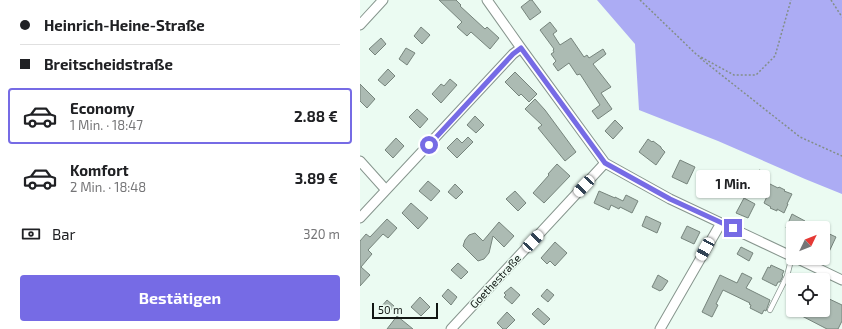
<!DOCTYPE html>
<html lang="de">
<meta charset="utf-8">
<style>
body{margin:0;font-family:"Exo 2",sans-serif;background:#f6f6f6;color:#202124;height:100vh;display:flex;flex-direction:column;font-size:15px;white-space:nowrap}
*{box-sizing:border-box;margin:0}
p{font-size:13px;color:#757577}
.icon{flex:none;width:22px;height:22px;fill:none;stroke:currentColor;stroke-width:2;stroke-linecap:round;stroke-linejoin:round}
.map{position:relative;flex:1;overflow:hidden}
.side{display:flex;flex-direction:column;background:#fff;width:360px}
.side>*{flex:none}
.guide{display:grid;align-content:center;height:88px;padding:0 20px;background:#fff}
.needle{width:26px;rotate:47deg}
.tools{position:absolute;left:426px;top:221px;display:grid;gap:8px}
.tools a{display:grid;place-items:center;width:44px;height:44px;border-radius:4px;background:#fff;box-shadow:0 1px 3px #0004;font-size:20px}
.scale{position:absolute;left:12px;bottom:10px;width:66px;box-sizing:border-box;padding-left:4px;border:2px solid #111613;border-top:0;font-size:11px;line-height:14px;white-space:nowrap;color:#111613;-webkit-text-stroke:3px #ebfbf2;paint-order:stroke}
.end{position:absolute;width:18px;height:18px;margin:-9px;border:5px solid #766be5;background:#fff;box-shadow:0 0 0 2px #fff}
.from{border-radius:50%}
.bubble{position:absolute;height:28px;border-radius:4px;background:#fff;box-shadow:0 1px 3px #0004;font-size:13px;font-weight:700;line-height:28px;text-align:center}
.car{position:absolute;width:12px;height:24px;margin:-12px -6px;border-radius:5px;box-shadow:0 0 3px 1px #0007;background:linear-gradient(#fff 24%,#345 0 40%,#fff 0 76%,#345 0 86%,#fff 0)}
.guide b{display:flex;align-items:center;gap:14px;height:38px;font-size:15px}
.guide b+b{border-top:1px solid #e0e0e0}
.guide i{width:10px;height:10px;background:#202124}
ul{padding:0;list-style:none}
li{display:flex;align-items:center;gap:12px;height:56px;margin:0 8px 6px;padding:0 12px;border:2px solid transparent;border-radius:4px}
li div{flex:1}
li b{display:block;font-size:15px}
li em{font-style:normal;font-weight:700}
li.on{border-color:#766be5}
li>.icon{width:36px;height:36px;stroke-width:1.5}
.pay{display:flex;align-items:center;gap:10px;height:44px;padding:0 20px;font-size:15px}
.pay p{margin-inline-start:auto}
.button{display:flex;gap:8px;margin-top:auto;padding:8px 20px}
.button a{flex:1;height:46px;border-radius:4px;background:#766be5;color:#fff;font-size:16px;font-weight:700;line-height:46px;text-align:center}
main{display:flex;flex:1;min-height:0}
.map>svg:first-child{display:block}
</style>
<main>
<section class="side">
<div class="guide">
<b><i class="from"></i>Heinrich-Heine-Straße</b>
<b><i></i>Breitscheidstraße</b>
</div>
<ul>
<li class="on"><svg class="icon" aria-label="car" viewBox="0 0 24 24"><path d="M5 17H2v-5l4-1 3-4h7l3 4 3 1v5h-3M9 17h6M6 11h13"/><circle cx="7" cy="17" r="2"/><circle cx="17" cy="17" r="2"/></svg><div><b>Economy</b><p>1 Min. · 18:47</p></div><em>2.88 €</em></li>
<li><svg class="icon" aria-label="car" viewBox="0 0 24 24"><path d="M5 17H2v-5l4-1 3-4h7l3 4 3 1v5h-3M9 17h6M6 11h13"/><circle cx="7" cy="17" r="2"/><circle cx="17" cy="17" r="2"/></svg><div><b>Komfort</b><p>2 Min. · 18:48</p></div><em>3.89 €</em></li>
</ul>
<div class="pay"><svg class="icon" aria-label="cash" viewBox="0 0 24 24"><path d="M3 7h18v10H3z"/><circle cx="12" cy="12" r="2"/></svg>Bar<p>320 m</p></div>
<div class="button"><a>Bestätigen</a></div>
</section>
<div class="map">
<svg width="482" height="329" viewBox="0 0 482 329">
<rect width="100%" height="100%" fill="#ebfbf2"/>
<!-- forest -->
<path fill="#acacf4" d="M237,0H482V194L445,179L358,141L279,110L275,44Z"/>
<!-- building -->
<path fill="#acbbb3" stroke="#76847c" d="M79,0H96L101,5L100,6L125,29L127,27L139,38L130,49L111,32L107,36L97,27L102,22Z
M170,0H172L181,12L170,20L161,7Z
M190,22L197,31L193,34L200,45L211,38L224,57L227,55L229,58L243,49L246,54L233,64L251,87L241,93L252,109L238,119L232,111L240,105L220,74L217,75L209,63L198,71L193,64L196,61L191,54L194,52L193,50L194,49L180,30Z
M61,27L70,35L62,44L54,36Z
M21,38L26,44L15,55L9,49Z
M46,48L55,53L47,65L39,59Z
M28,69L35,76L25,86L18,80Z
M155,72L177,94L169,102L161,94L159,96L145,82Z
M90,79L97,85L81,103L72,94L81,84L84,86Z
M0,84L15,99L7,108L0,101Z
M175,99L185,110L216,152L205,161L178,128L182,125L165,109Z
M57,109L68,119L60,128L49,117Z
M115,116L124,125L116,133L107,125Z
M255,120L263,128L253,139L245,131Z
M108,137L113,142L97,158L87,148L97,138L102,143Z
M36,138L44,146L33,158L25,150Z
M288,139L292,142L293,141L301,147V148L305,152L296,165L279,152Z
M320,160L335,167L327,184L312,177Z
M197,164L210,176L184,203L173,193L189,175L188,174Z
M399,170L409,173L406,182L418,188L419,187L425,190L424,191L432,194L427,204H428L424,213L417,209V211L410,208L411,207L404,203L409,192L393,187Z
M68,181L80,191L71,201L59,191Z
M95,184L103,192L96,199L88,192Z
M155,191L166,203L158,211L146,199Z
M239,191L255,198V197L263,201L266,195L278,201L272,213L260,207L259,209L251,205L249,210L234,203Z
M384,198L395,204L388,218L376,213Z
M51,203L68,218L58,229L42,213Z
M432,214L445,221L442,228H426Z
M286,216L301,223L297,233L282,226Z
M27,219L37,228L28,238L23,234L8,250L12,254L1,267L10,275L0,286V241L6,234L10,237Z
M139,222L154,236L144,247L133,236L129,253L124,259L118,261L103,246L105,240L109,235L115,233L123,241Z
M327,226L340,232L334,244L321,238Z
M463,231L476,237L468,254L463,251Z
M195,242L207,253L195,266L190,261L187,264L181,258Z
M381,247L393,253L389,261L377,254Z
M98,263L108,272L101,279L91,270Z
M411,265L424,271L422,275L423,276L420,282H418L416,286L402,279L408,267L410,268Z
M382,273L392,278L386,288L410,300L406,311L404,310L402,314L390,308L391,305L389,304L390,303L363,290L356,304L358,305L352,317L342,312L360,275L377,283Z
M298,275L308,281L302,290H301L300,291L292,287Z
M151,287L160,295L152,304L144,297L146,295L144,293Z
M88,289L97,297L91,305L82,296Z
M187,289L194,295L188,302L181,296Z
M463,296L482,305V321L478,329H467L440,315L442,310H463Z
M60,297L70,307L61,316L51,307Z
M27,300L34,306L28,313L21,307Z
M178,308L190,319L184,325L172,314Z
M147,312L155,320L146,329H143L137,323Z
M37,316L53,329H27Z"/>
<g fill="none" stroke-linecap="round" stroke-linejoin="round">
<defs>
<path id="lane" d="M410,310L427,276L432,256"/>
<path id="street" d="M127,0L161,48L245,163L310,199L433,257
M0,25L23,0
M0,161L26,190
M0,218L153,54L161,48
M436,258L482,280
M91,329L245,163
M300,329L361,223"/>
</defs>
<!-- lane casing -->
<use href="#lane" stroke="#86958d" stroke-width="6"/>
<!-- street casing -->
<use href="#street" stroke="#86958d" stroke-width="11"/>
<!-- path -->
<path stroke="#838e88" stroke-width="1.5" stroke-dasharray="2 2" stroke-linecap="butt" d="M280,0L337,55L374,75H396L415,56L431,0
M471,0L482,17
M340,58L440,137L482,156"/>
<!-- lane -->
<use href="#lane" stroke="#fff" stroke-width="4.5"/>
<!-- street -->
<use href="#street" stroke="#fff" stroke-width="9"/>
</g>
<g fill="none" stroke-linecap="round" stroke-linejoin="round">
<!-- route -->
<path stroke="#766be5" stroke-width="5" d="M69,145L153,54L161,48L245,163L310,199L373,228"/>
</g>
<g text-anchor="middle" dominant-baseline="central" stroke-width="3" stroke-linejoin="round" paint-order="stroke">
<!-- street labels -->
<g font-size="11" fill="#111613" stroke="#ebfbf2">
<text transform="translate(135 281) rotate(-47)">Goethestraße</text>
</g>
</g>
</svg>
<div class="tools">
<a><svg class="needle" viewBox="-14 -14 28 28"><path d="M0-13l5 13h-10z" fill="#e53935"/><path d="M0 13l5-13h-10z" fill="#757577"/></svg></a>
<a><svg class="icon" aria-label="locate" viewBox="0 0 24 24"><circle cx="12" cy="12" r="6"/><path d="M12 2v4M12 18v4M2 12h4M18 12h4"/></svg></a>
</div>
<div class="scale">50 m</div>
<i class="end from" style="left:69px;top:145px"></i>
<i class="end" style="left:373px;top:228px"></i>
<div class="bubble" style="left:336px;top:170px;width:74px">1 Min.</div>
<i class="car" style="left:224px;top:186px;rotate:223deg"></i>
<i class="car" style="left:173px;top:241px;rotate:43deg"></i>
<i class="car" style="left:345px;top:249px;rotate:209deg"></i>
</div>
</main>
